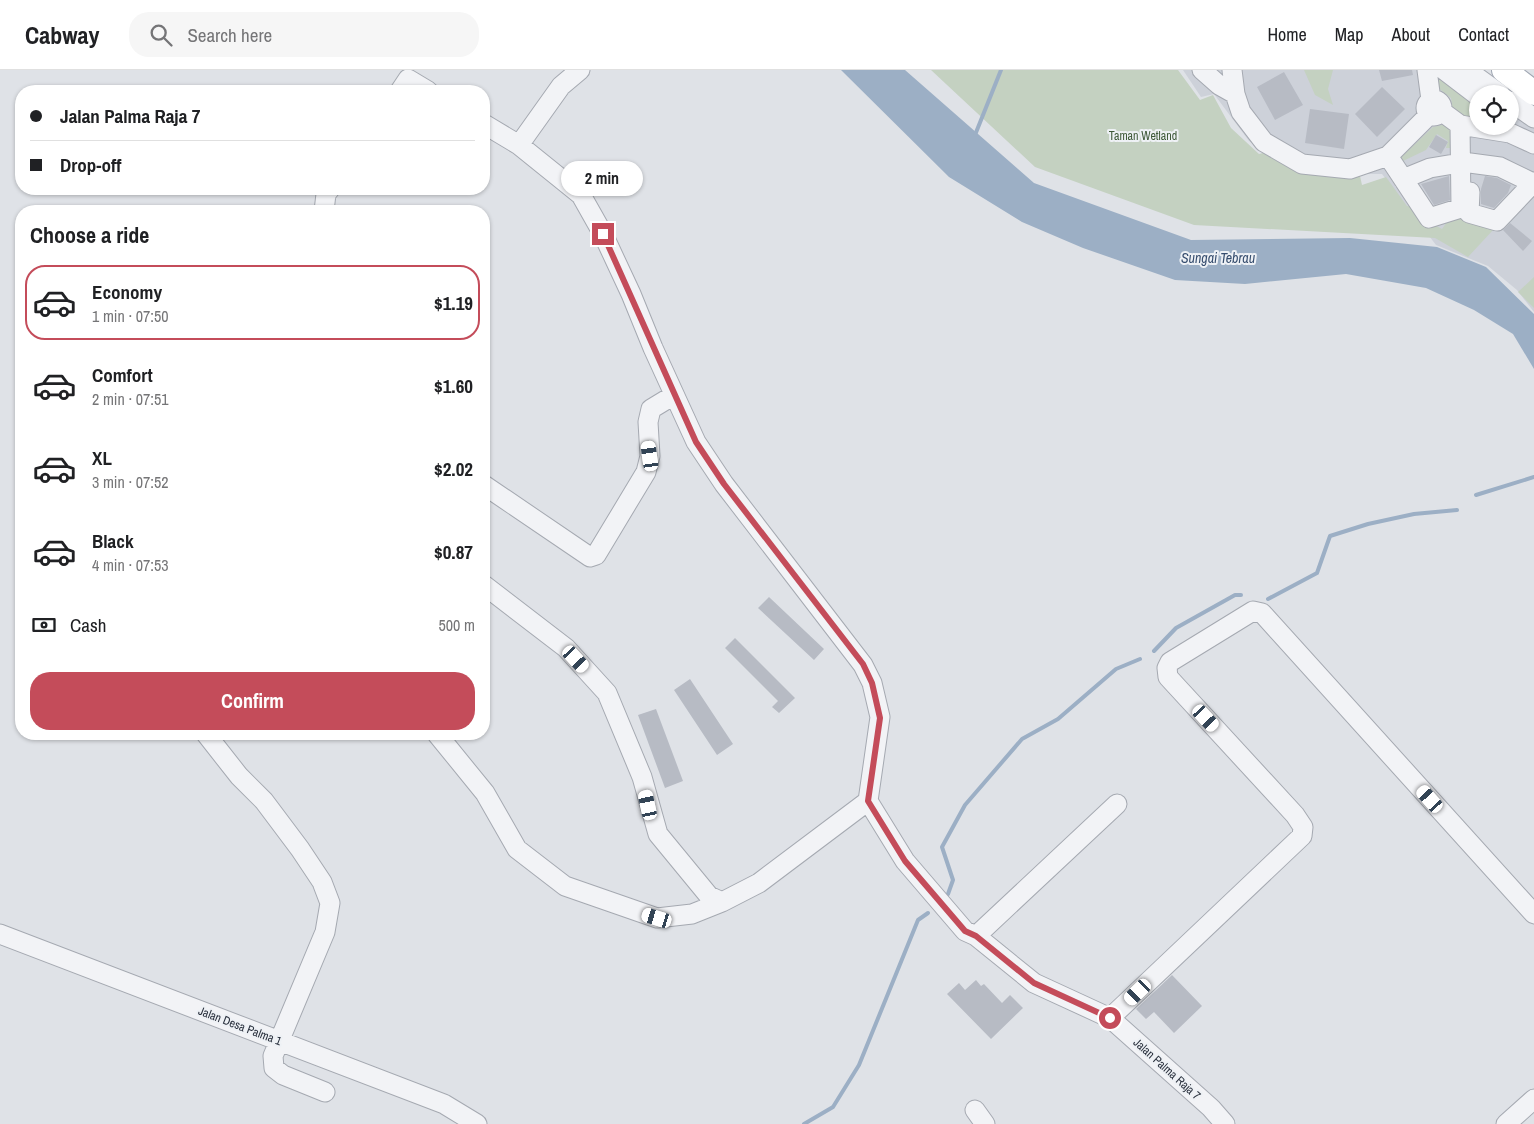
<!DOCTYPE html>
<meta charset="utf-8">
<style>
body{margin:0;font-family:"Archivo Narrow",sans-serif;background:#f6f6f6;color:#202124;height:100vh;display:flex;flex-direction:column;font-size:19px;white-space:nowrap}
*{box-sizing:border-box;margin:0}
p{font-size:16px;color:#757577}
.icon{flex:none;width:28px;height:28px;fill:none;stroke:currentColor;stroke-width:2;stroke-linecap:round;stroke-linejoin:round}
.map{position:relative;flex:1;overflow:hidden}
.details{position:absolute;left:15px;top:135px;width:475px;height:535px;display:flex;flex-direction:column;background:#fff;border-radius:20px;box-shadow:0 1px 4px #0004}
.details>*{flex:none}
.top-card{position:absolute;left:15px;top:15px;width:475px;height:110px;border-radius:20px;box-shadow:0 1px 4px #0004;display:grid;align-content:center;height:110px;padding:0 15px;background:#fff}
.buttons{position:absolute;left:1469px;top:15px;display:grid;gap:10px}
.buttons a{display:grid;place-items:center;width:50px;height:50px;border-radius:50%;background:#fff;box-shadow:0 1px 4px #0004;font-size:25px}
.end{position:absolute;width:22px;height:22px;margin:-11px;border:6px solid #c44c5a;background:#fff;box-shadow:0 0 0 2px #fff}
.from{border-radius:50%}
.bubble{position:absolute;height:35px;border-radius:18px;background:#fff;box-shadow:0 1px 4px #0004;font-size:16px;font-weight:800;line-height:35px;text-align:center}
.car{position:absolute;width:15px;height:30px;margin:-15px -8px;border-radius:6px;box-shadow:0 0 4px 1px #0007;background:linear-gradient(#fff 24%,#345 0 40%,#fff 0 76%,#345 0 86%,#fff 0)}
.top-card b{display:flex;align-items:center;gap:18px;height:48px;font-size:19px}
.top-card b+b{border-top:1px solid #e0e0e0}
.top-card i{width:12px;height:12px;background:#202124}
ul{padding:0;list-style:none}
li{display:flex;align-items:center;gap:15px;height:75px;margin:0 10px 8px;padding:0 5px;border:2px solid transparent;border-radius:20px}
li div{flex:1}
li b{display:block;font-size:19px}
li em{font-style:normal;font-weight:800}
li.current{border-color:#c44c5a}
li>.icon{width:45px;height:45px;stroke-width:1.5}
h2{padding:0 15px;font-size:22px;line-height:60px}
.pay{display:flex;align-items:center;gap:12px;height:55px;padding:0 15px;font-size:19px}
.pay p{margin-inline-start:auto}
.button{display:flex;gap:10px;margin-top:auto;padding:10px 15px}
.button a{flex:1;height:58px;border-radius:20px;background:#c44c5a;color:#fff;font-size:20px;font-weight:800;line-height:58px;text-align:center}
header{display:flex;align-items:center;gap:30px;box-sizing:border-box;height:70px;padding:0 25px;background:#fff;border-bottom:1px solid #e0e0e0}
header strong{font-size:24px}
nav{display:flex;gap:28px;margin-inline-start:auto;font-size:18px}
.search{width:350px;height:45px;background:#f6f6f6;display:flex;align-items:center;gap:12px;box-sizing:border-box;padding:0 18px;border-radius:20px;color:#757577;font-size:19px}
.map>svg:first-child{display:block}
</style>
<header>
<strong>Cabway</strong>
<div class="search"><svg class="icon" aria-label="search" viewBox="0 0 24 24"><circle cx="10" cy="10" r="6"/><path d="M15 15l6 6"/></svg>Search here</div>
<nav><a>Home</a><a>Map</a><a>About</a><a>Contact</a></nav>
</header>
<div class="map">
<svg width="1534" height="1054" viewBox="0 0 1534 1054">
<rect width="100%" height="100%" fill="#dfe2e7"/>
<!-- built -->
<path fill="#cdd1d9" d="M1183,0H1460L1478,24V56H1510V40L1534,56V242L1517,220L1488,196L1436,175L1382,104H1336L1270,84L1249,71L1214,24L1201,27Z"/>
<!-- green -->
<path fill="#c4d1c1" d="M931,0H1178L1200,30L1213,25L1231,58L1259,84L1263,83L1298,103L1346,108L1360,106L1362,115L1386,107L1407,136L1414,137L1422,148L1442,159L1449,149L1464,143L1494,159L1468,187L1435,168L1194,155L1035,97Z
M1304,0H1333L1328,19L1333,35L1315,25Z
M1437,0L1477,38V51L1453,43L1451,28L1437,17Z
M1446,54L1454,62L1452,78H1446L1448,71L1437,64L1426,80L1401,92L1399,89L1433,57Z
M1534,207V238L1518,222Z"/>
<!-- water -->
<path fill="#9cafc5" d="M841,0H905L1034,113L1191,170L1350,168L1437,177L1486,197L1534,244V299L1513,264L1474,240L1426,218L1346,204L1245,214L1175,210L1083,178L1022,152L949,107Z"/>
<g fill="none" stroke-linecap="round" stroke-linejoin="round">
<!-- stream -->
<path stroke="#9cafc5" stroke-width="4" d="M975,65L1001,0
M1476,425L1534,407
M1268,529L1317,503L1330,466L1368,454L1414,444L1457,440
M1154,581L1176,558L1235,525H1241
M948,824L953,810L942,777L965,735L1022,669L1058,649L1116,599L1140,589
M804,1054L833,1037L859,995L918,850L928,843"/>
</g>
<!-- building -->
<path fill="#b7bbc4" d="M1379,0H1412L1413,5L1382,11Z
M1284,2L1303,35L1275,50L1257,17Z
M1382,17L1405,39L1377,67L1355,44Z
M1310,39L1349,44L1344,79L1305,73Z
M1436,65L1448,72L1441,84L1429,77Z
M1449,106L1450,130L1434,135L1421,114Z
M1485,106L1497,108L1511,115L1508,123L1494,138L1481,134V119Z
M1510,153L1532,171L1523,181L1503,160Z
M769,527L824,579L814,590L758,538Z
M735,568L795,628L779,643L772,637L778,631L725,578Z
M690,609L733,674L717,685L674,620Z
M656,639L683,711L665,718L638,645Z
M1172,905L1202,936L1174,963L1154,942L1146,949L1136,939Z
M976,910L981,916L984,914L1002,933L1010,925L1023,938L991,969L947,924L959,913L965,920Z"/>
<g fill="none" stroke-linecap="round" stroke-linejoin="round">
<defs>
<path id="minor" d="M1202,0L1219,15L1235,24
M1232,0L1235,24L1241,42L1264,72L1302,94L1350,99L1388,86L1429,45
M1427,0L1431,30
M1444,0L1478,26
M1467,0L1500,24
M400,21L408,9L428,21
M1426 38a8 8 0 1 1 16 0a8 8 0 1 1-16 0Z
M1510,31L1534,48
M1441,41L1460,55L1510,63L1534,74
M484,54L519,75L581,125L603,164L631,224L653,278L696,372L724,414L863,595L872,613L880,647L868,731L759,813L722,832
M519,75L561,16L580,0
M1388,86L1429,148L1461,138L1460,55
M1470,93L1500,97L1533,113
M1403,109L1430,98L1460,93
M1470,122L1469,143L1497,151L1534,112
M324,141L326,124L330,119
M484,415L590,487L596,485L646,402L650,386L648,352L651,339L674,325
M206,664L239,706L264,731L300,779L322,812L330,833L325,862L273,986L274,998L283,1005L325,1022
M437,664L485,723L517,779L565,816L657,848L692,844L722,832L709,826L658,764L642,707L607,623L566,578L484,515
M868,731L905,791L965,861L976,866L1034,913L1110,948L1211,1038L1225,1054
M0,864L444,1034L477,1054
M976,866L1117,734
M1110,948L1302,766L1303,757L1295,745L1168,607L1167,598L1170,592L1253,541L1262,543L1534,844
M975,1040L985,1054
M1506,1054L1534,1029"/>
<path id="major" d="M1504,0L1534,23"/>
</defs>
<!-- minor casing -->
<use href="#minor" stroke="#a5a9b1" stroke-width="21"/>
<!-- major casing -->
<use href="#major" stroke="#9fa6b2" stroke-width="26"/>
<!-- minor -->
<use href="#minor" stroke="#f2f3f6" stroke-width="19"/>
<!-- major -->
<use href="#major" stroke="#fff" stroke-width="24"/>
</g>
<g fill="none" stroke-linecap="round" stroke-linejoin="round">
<!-- route -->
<path stroke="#c44c5a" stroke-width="6" d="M603,164L696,372L724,414L863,594L872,613L880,648L868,731L905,791L965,861L976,866L1034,913L1110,948"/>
</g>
<g text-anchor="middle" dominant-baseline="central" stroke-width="4" stroke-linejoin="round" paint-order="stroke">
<!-- park labels -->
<g font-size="12" fill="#3d5837" stroke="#eef1f5">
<text x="1143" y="66">Taman Wetland</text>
</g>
<!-- street labels -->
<g font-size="12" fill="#29303d" stroke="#eef1f5">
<text transform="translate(240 956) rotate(21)">Jalan Desa Palma 1</text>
<text transform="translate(1167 999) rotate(42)">Jalan Palma Raja 7</text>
</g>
<!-- water labels -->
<g font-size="14" font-style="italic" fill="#364d6e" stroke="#eef1f5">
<text x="1218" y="188">Sungai Tebrau</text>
</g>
</g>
</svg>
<div class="buttons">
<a><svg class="icon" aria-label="locate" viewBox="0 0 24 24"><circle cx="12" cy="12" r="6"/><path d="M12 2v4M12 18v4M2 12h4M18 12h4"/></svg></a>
</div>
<i class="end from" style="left:1110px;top:948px"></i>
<i class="end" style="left:603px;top:164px"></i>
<div class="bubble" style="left:561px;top:91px;width:82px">2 min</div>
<i class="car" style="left:650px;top:386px;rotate:352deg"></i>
<i class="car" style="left:576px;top:589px;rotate:137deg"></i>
<i class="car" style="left:1206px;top:648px;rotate:137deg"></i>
<i class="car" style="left:1430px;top:729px;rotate:318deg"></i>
<i class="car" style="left:648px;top:735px;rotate:348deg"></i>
<i class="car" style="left:657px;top:848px;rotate:287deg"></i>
<i class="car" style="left:1138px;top:922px;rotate:226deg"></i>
<div class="top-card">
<b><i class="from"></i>Jalan Palma Raja 7</b>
<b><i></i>Drop-off</b>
</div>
<section class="details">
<h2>Choose a ride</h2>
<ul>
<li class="current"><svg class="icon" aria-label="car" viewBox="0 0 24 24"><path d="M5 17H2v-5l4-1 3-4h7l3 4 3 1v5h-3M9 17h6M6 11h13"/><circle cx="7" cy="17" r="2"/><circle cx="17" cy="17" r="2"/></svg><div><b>Economy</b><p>1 min · 07:50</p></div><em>$1.19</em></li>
<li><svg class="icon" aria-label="car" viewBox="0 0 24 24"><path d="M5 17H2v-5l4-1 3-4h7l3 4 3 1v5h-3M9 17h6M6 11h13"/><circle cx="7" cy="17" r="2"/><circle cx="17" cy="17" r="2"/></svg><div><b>Comfort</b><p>2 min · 07:51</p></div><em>$1.60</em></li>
<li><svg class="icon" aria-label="car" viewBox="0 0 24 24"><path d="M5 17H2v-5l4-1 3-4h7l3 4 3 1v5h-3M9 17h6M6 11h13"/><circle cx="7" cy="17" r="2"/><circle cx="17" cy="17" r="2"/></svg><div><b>XL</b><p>3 min · 07:52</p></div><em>$2.02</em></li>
<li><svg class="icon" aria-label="car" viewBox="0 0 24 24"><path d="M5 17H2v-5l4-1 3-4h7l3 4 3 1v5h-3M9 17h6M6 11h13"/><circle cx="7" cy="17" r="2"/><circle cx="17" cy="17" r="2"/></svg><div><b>Black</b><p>4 min · 07:53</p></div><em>$0.87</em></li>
</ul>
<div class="pay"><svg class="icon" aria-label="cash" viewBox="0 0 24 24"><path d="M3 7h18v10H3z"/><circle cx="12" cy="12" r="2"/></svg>Cash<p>500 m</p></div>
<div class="button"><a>Confirm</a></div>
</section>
</div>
